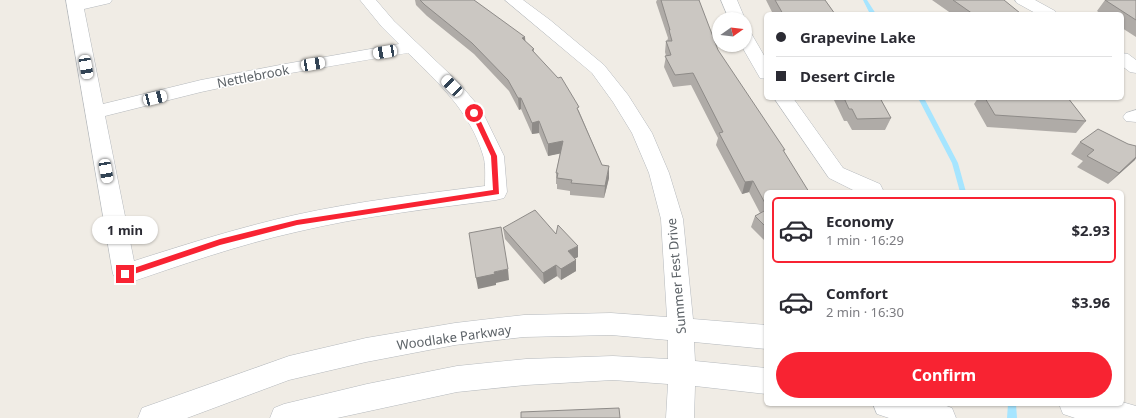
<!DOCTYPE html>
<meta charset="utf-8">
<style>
body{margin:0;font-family:"Noto Sans",sans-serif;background:#f7f7f7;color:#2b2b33;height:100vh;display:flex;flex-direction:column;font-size:15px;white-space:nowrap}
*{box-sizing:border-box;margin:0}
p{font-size:13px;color:#7c7c81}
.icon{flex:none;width:22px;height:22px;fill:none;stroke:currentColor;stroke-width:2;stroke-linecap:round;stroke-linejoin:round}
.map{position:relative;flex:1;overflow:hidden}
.panel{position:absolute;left:764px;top:190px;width:360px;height:216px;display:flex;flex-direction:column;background:#fff;border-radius:6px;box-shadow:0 1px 3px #0004}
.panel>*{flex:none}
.top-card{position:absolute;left:764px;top:12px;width:360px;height:88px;border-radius:6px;box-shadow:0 1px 3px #0004;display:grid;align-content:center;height:88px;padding:0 12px;background:#fff}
.needle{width:26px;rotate:76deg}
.fabs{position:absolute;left:712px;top:12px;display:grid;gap:8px}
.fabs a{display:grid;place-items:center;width:40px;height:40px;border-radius:50%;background:#fff;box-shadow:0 1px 3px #0004;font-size:20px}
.end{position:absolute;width:18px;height:18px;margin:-9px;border:5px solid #f82332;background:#fff;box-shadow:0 0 0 2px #fff}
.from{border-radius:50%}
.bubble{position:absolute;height:28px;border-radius:14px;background:#fff;box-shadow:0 1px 3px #0004;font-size:13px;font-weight:700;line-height:28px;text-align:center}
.car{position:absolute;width:12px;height:24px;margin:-12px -6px;border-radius:5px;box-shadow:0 0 3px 1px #0007;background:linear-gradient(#fff 24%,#345 0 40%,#fff 0 76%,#345 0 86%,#fff 0)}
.top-card b{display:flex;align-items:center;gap:14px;height:38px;font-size:15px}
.top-card b+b{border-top:1px solid #e1e1e2}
.top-card i{width:10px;height:10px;background:#2b2b33}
ul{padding:7px 0 0;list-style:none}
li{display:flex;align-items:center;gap:12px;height:66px;margin:0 8px 6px;padding:0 4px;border:2px solid transparent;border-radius:6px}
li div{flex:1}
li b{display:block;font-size:15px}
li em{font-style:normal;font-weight:700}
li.selected{border-color:#f82332}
li>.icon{width:36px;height:36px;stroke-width:1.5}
.primary-button{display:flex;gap:8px;margin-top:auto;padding:8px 12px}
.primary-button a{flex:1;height:46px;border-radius:24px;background:#f82332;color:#fff;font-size:16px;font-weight:700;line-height:46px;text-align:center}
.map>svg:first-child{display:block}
</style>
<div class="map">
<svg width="1136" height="418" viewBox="0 0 1136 418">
<rect width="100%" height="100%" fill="#f0ece5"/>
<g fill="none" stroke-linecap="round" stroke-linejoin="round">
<!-- stream -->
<path fill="#a6e5ff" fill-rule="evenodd" d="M863,0H867L876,14H870Z
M918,98H924L958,163L966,192H960L952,163Z
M1008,404H1016L1017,418H1007Z"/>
<defs>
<path id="minor" d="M66,0H112L110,3L84,9L103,104L201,80L285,64L399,44L382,27L360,0H376L394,21L458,82L481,109L504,156L507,192L504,198L496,200C429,209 362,216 296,232C238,245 181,265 125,284L117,281L113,274ZM408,53C439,83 470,112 483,155C486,164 485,176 485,186C422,194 358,201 295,215C241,227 187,244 134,261L105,116L201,92L285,74Z
M505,0H523L550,20L604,65L628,95L652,133L669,173L683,219L693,319L766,325V349L694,342L695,361L766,368V394L695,386L694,418H666L668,384L613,380L526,385L457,392L337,418H270L274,408L284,404L367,384L457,366L526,359L613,356L668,359V340L611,335L524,337L455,345L366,362L289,380L187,418H138L142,408L289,356L366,338L455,323L524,315L611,313L667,317L661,219L649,173L632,133L613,102L592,73Z
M721,0H737L745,19H729Z
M1015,0H1035L1055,11L1057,14H1037L1017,3Z
M745,32L751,33L766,59V79L760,78L741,45H745Z
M1122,53L1128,54L1136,60V73L1130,72L1122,66Z
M774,98H793L843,168L880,184L883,190L882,192H857L829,178Z
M1136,110V122L1126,121L1123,117L1126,113Z
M1122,402L1136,406V418H1075L1063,414L1059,404H1122Z
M873,404H941L952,408L956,418H889L877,414Z"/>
</defs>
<!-- minor casing -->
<use href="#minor" stroke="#b5b9bd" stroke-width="1"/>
<!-- minor -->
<use href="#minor" fill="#fff" fill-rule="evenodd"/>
</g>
<!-- wall -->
<path fill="#afaba7" d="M415,0H474L534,49V52L579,111L602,165L609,178L604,198L570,195V191L557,189V184H556V173L560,153L548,156L539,133L532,134L521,109L519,110L509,91L474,54L427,16L416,5Z
M657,0H699L766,192V242L751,227L755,216L760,213L749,192L742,194L716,145L718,138L691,85L673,87L664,67L666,56L665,52L666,41H667L668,38L656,2Z
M766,0H825L835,14H773Z
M932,0H1004L1019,14H952Z
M1105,0H1136V37L1122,28V14H1101L1097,11Z
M833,98H880L891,118L885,130H852L847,121H844Z
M978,98H1068L1086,121L1076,133L987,127L974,104Z
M1080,142L1136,158L1108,184L1077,167L1083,161L1071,154Z
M503,228L556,234L578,257L575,258L576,271L561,280L557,276L544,284L505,239Z"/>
<!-- shaded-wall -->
<path fill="#8e8b88" d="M525,37L526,48L522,38Z
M518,98H521V109L519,110Z
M539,121V133L532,134V123Z
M563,141V153L548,156V144Z
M1136,157V158L1135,160L1108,184L1119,173Z
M609,166V178L604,198L605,186Z
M753,181L749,192L742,194L745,182Z
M578,246V257L568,262V251Z
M576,260V271L561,280V269Z
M556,265L557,276L544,284L543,273Z
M508,269L509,280L496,283V285L478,289L476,278L494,272Z"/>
<!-- building -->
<path fill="#cbc7c2" stroke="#8e8b88" d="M420,0H474L525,37L522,38L534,49L532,50L558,78L561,77L579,107L577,108L602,165L609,166L605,186L571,183L572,180L557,178L558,173H556L563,141L548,144L539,121L532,123L521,98H518L508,80L472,43L425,5Z
M661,0H699L718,50L785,150H783L809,192H766V205L753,181L745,182L719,133L723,132L693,73L675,75L665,56L671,55L666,41H672L669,30H670Z
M775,0H825L835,14H783Z
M953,0H1004L1020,13L1015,14H973Z
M1105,0H1136V20Z
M844,98H880L891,118L857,119L852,109H849Z
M985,98H1068L1086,121L995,115Z
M1098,129L1128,144L1136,146V157L1119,173L1087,156L1094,150L1080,142Z
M535,210L556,234L558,225L578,246L568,251L576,260L561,269L556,265L543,273L503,228Z
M766,210V227L755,216Z
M501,227L508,269L494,272L495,274L476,278L469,233Z
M619,408L620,418H521V412Z"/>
<!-- route -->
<path fill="#f82332" d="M474,111L477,113L497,156L499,194L297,225L220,245L125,277L121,274L122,272L220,239L297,220L493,190L491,156L471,113Z"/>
<g text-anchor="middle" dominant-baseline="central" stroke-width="3" stroke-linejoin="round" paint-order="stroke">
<!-- street labels -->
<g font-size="13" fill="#5c6267" stroke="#fff">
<text transform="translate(253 76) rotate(-11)">Nettlebrook</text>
<text transform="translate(676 276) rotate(-95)">Summer Fest Drive</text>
<text transform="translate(454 337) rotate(-8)">Woodlake Parkway</text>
</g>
</g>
</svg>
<div class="fabs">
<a><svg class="needle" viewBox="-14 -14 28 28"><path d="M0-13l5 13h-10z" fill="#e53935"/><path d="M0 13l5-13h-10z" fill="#7c7c81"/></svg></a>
</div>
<i class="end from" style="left:474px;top:113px"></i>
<i class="end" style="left:125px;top:274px"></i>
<div class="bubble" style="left:92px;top:216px;width:66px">1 min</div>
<i class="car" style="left:385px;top:52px;rotate:260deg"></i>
<i class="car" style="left:313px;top:64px;rotate:81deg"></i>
<i class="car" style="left:86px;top:67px;rotate:170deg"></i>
<i class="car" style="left:452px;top:86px;rotate:315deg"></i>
<i class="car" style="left:155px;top:98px;rotate:76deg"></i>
<i class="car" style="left:106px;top:171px;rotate:170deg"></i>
<div class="top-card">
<b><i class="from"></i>Grapevine Lake</b>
<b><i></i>Desert Circle</b>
</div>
<section class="panel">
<ul>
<li class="selected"><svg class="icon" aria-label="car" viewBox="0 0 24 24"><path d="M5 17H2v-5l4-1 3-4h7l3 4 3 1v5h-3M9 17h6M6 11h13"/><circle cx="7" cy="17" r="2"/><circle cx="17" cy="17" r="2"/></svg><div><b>Economy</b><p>1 min · 16:29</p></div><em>$2.93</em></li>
<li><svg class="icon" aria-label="car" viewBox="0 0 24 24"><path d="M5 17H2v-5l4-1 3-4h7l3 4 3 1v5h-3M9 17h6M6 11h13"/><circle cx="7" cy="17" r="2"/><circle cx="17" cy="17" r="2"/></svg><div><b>Comfort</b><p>2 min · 16:30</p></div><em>$3.96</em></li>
</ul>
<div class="primary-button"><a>Confirm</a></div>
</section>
</div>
